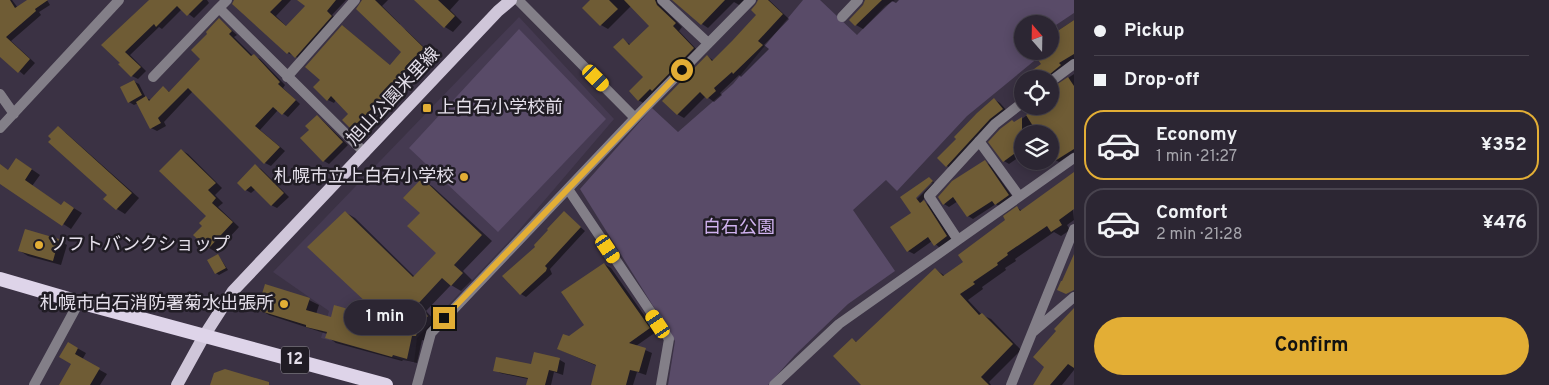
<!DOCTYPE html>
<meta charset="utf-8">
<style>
body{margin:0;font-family:Overpass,"Noto Sans JP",sans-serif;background:#342e3b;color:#f1f3f6;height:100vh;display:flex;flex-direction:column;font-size:19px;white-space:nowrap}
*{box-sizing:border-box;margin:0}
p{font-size:16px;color:#a6a5ac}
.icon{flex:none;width:28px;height:28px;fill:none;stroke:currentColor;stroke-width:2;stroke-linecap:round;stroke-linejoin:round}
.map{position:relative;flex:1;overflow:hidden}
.sheet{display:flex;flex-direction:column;background:#2c2633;width:475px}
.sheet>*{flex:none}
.banner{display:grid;align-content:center;height:110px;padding:0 20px;background:#2c2633}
.needle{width:32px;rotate:340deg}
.buttons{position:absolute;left:1014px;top:15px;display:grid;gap:10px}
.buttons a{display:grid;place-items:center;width:45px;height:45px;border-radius:50%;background:#2c2633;box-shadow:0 2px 12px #0003,0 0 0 1px #48434e;font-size:25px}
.end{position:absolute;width:22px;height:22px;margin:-11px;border:6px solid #e3ae35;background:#111;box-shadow:0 0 0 2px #111}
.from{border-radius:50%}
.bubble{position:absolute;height:35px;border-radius:18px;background:#2c2633;box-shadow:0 2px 12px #0003,0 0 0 1px #48434e;font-size:16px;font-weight:700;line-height:35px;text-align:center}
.car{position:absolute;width:15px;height:30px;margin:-15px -8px;border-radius:6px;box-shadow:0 0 4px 1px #0007;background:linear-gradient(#f5c518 24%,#345 0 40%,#f5c518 0 76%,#345 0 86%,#f5c518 0)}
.banner b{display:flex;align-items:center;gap:18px;height:48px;font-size:19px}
.banner b+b{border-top:1px solid #48434e}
.banner i{width:12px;height:12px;background:#f1f3f6}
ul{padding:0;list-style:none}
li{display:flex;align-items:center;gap:15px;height:70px;margin:0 10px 8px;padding:0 10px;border:2px solid #48434e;border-radius:20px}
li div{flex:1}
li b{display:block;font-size:19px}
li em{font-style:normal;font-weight:700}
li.active{border-color:#e3ae35}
li>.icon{width:45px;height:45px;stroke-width:1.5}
.action{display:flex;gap:10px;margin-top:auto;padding:10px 20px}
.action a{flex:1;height:58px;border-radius:30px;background:#e3ae35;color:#111;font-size:20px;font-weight:700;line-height:58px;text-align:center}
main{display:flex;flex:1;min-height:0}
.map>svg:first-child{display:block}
</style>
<main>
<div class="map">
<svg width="1074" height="385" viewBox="0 0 1074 385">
<rect width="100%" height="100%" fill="#3b3244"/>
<!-- built -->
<path fill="#453a51" d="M519,17L614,119L514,236L417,338L414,363L321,338L329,311L273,272Z"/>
<!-- green -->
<path fill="#594b68" d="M803,0H820L857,35L885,6L895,0H1074V13L1050,29V24H1022V51H1028L1034,61L967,116L897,191L886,180L853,210L895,271L848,304L795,355L768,385H668L675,341L580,189L652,108L678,132L733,84Z
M519,29L606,119L498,232L409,148Z"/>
<!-- shadow -->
<path fill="#0007" fill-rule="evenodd" d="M0,0H12L18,8L29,0H47L50,5L39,12L41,15L11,41L35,63L24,75L0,55Z
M151,0H207L209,3L194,18L182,9L162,29L159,27L130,55L146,71L138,79L132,76L122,62L103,45Z
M236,0H291L276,16L287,27L306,6L299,0H346L332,15L338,20L302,60L288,53L234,4Z
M363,0H388L382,6L400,24L399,26L406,30L429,52L411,70L414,73L386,100L388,102L357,131L351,128L350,114L336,100L334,103L328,100L321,80L343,26L391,66L403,52Z
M425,0H459L450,10L462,22L453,32L445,27Z
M592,0H664L662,2V7L682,27L679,31L700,53L645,104L638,100L645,77L623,40L631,45L651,26L631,6L608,29L601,25L584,8Z
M674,0H753L741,6L734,2L708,28L702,24Z
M759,0H769L789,19L764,45L769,49L741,77L739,75L720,93L722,95L714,102L706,96L684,118L677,114L707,56L714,61L758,14Z
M866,0H899L896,3L892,1L863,29L856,25Z
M219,19L237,35L234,37L253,56L260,59L285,85L283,88L300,104L288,117L278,110L260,130L285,151L271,166L265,163L193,91L164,122L166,126L157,131L151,128L138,103L134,105L129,102L133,81L139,84L146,98L151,100L163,88L170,92L202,59L209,34Z
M1074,20V64L1050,79H1023L1043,65L1050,51V36Z
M1074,74V152L1059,162L1055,160L1037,171L1031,168L1027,161H1050V134H1022V155L1009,164L1004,161L1016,123L1040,106H1050V90Z
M995,100L1000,103L1008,112L952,169L947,166L938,158Z
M317,116L322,120L348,145L329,164L324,161L310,130Z
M58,128L66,133L139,198L125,214L117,209L105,199L108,195Z
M181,150L188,154L222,188L215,195L223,203L218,207L239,227L216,252L209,248L203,226L207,216Z
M985,162L990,165L1014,199L1001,208L996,204L973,219L968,216L958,201L949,207L944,204Z
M24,164L40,175L32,186L62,206L72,207L82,213L71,229L0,183V165L9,171Z
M256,166L261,169L289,197L277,208L271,205L256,189L251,193L246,190Z
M1074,174L1073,208L1074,220L1067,225L1070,230L1061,236L1054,232L1015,259L1016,261L1005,268L1006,270L982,287L983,289L968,300L982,315L991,319L1021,350L989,382L991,385H862L852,339L857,342L935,269L945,276L965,263L1018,208L1022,211Z
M929,178L937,185L922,201L929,205L952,240L940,248L932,241L914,254L908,251L913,213L902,198ZM934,182L912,204L911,202L928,184Z
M422,180L432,186L492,241L463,271L472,280L461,291L451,285L426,311L437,323L426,341L422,340L417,363L403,360L402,361L336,343L327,337V334L269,315L259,309L309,300L319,305L316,314L332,318L388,322L345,212L355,218L415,277L437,253L422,213Z
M564,213L585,231L550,269L552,274L526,297L521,294L537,247Z
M59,240L67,245L61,265L28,256L20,251Z
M218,255L228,270L219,275L216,273Z
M604,264L611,268L656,332L636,346L652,353L646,375L637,372L633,385H595L597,366L558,349L569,337L586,326Z
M1074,309V370L1062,385H1034L1046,367Z
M68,343L86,353L82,360L107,374L100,385H61L73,364Z
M535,354L560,360L565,363L563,375L554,372L551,385H527L528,379L500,373L495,370L532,366Z"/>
<!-- building -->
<path fill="#6f5c35" d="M0,0H10L15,8L27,0H48L35,9L36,11L6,37L30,59L18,73L0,57Z
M149,0H203L187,16L177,6L156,27L154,24L125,52L141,67L131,77L118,64L120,63L101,45Z
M234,0H282L270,12L286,26L305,6L297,0H336L327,11L332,16L295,58L289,52L287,54L242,13L232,4Z
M362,0H375L424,48L406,66L409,69L381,96L383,98L351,129L342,120L348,114L331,96L327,101L313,87L320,80L305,67L342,25L390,65L401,52L356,9Z
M414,0H438L455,16L444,28Z
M590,0H609L618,9L600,26L582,8Z
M624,0H655L657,5L676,23L673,26L694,48L652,91L650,89L638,101L629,91L643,77L613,47L623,38L629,45L649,26Z
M672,0H725L701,25Z
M758,0H768L783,14L758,41L763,45L733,74L732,72L714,88L716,91L707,99L700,92L677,115L662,101L707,55L712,61L732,41L756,15L751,10L756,4Z
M865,0H882L855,26L849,20L863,5Z
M219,18L232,31L229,34L251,56L254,54L280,82L278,84L296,100L282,115L273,107L255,126L280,147L264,164L188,88L158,118L161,123L150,129L136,102L146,96L149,101L163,86L169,92L200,59L191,50L207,34L206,32Z
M1074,20V54L1059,63L1061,65L1044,79H1020L1041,64L1032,51H1050V36Z
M1068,77L1074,86V149L1050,164V134H1038L1026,115L1039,106H1050V89Z
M134,80L142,95L128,103L120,87Z
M994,98L1003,109L990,119L946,167L937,158L956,139L954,137L977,113Z
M317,115L343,142L323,162L300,138L309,130L305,126Z
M1022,117V148L1003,162L988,142L1000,129L1012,120L1014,122Z
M58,126L132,193L116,210L103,199L107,195L48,142L51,139L48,136Z
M181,149L216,183L208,190L216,198L212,203L233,222L208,249L193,235L202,226L199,223L206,216L159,171Z
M16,158L32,169L25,180L61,205L64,201L74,208L62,226L0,184V164L8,170Z
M985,160L1009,195L995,205L992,201L967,217L953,197L943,205L938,197L952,181Z
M255,164L284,193L271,206L251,186L245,191L237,183Z
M1074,172V209L1059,220L1062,225L1051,232L1047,226L1007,253L1008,255L997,263L998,265L973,282L975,284L960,294L979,315L982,313L1013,344L981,377L989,385H861L833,356L852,338L856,342L935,268L943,276L963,262L958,255L1005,220L1003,216L1017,206L1020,211Z
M929,177L933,181L916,198L920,203L924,200L947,236L934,246L928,237L907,252L890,227L911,213L900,197Z
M422,178L482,235L454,265L463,273L451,286L442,278L417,305L428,316L419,326L416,336H412L407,359L393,355L392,357L325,338L327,332L306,327V325L257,310L265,284L310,298L306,310L331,317L334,305L384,319L307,247L345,211L413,277L436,253L407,226L420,213L403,198Z
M564,211L581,227L545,266L547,268L546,271L520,295L502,276L535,247L534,245L548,230L547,229Z
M25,229L59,239L53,261L18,251Z
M218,254L226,268L215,274L207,260Z
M1074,254V290L1066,294L1057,290L1061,281H1062Z
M604,263L650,328L629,343L646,348L639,372L630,370L626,385H591L596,365L557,349L563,334L569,336L584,325L561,292Z
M1074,308V368L1068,364L1050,385H1033L1044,367L1033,357L1056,331L1054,329Z
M68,342L78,348L75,354L100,368L90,385H59L71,364L59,357Z
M534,352L560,358L557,372L549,370L545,385H526L528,378L493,371L496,357L531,364Z
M225,369L269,382V385H210L214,373Z"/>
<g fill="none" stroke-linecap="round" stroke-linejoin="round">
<!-- minor -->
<path stroke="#837f88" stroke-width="10" d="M227,0L219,8L365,153
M518,0L635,118
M662,0L708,43
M842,17L858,0
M153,77L219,8
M287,77L355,0
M1050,82L1074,64
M0,94L14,114
M0,128L119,0
M979,141L1019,196
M568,189L669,339L661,385
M958,240L1074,158
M1033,332L1074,297
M34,385L79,302
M417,385L431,333L635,118L751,0
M774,385L839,324L958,240L929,196L995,124L1022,103
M1011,385L1074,229"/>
<!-- primary -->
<path stroke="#cfc6d9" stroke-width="12" d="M177,385L204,336L233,291L498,11L511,0"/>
<!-- trunk -->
<path stroke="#ded4e9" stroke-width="14" d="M0,279L79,302L386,385"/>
</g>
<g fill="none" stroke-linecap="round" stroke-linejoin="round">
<!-- route -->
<path stroke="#e3ae35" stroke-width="6" d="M444,318L682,70"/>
</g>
<!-- markers -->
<g fill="#e3ae35" stroke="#201c24" stroke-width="2">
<rect x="422" y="103" width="10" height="10" rx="2.5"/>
<circle cx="464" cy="177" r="5"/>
<circle cx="39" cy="245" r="5"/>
<circle cx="284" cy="304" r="5"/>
</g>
<g text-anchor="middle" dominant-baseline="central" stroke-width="5" stroke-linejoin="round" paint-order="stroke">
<!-- shield labels -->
<rect fill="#201c24" stroke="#a9a4af" stroke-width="1" x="281" y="346.5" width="28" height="27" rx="4"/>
<g font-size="16" font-weight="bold" fill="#e4dfea">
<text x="295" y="360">12</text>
</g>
<!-- street labels -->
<g font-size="18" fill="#e4dfea" stroke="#201c24">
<text transform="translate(394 97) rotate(-47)">旭山公園米里線</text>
</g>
<!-- poi labels -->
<g font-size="18" fill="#e4dfea" stroke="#201c24" text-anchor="start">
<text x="437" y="108">上白石小学校前</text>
<text x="454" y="177" text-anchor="end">札幌市立上白石小学校</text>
<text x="49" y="245">ソフトバンクショップ</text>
<text x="274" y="304" text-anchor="end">札幌市白石消防署菊水出張所</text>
</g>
<!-- park labels -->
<g font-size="18" fill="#d0b2ef" stroke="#201c24">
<text x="739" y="228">白石公園</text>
</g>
</g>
</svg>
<div class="buttons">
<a><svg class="needle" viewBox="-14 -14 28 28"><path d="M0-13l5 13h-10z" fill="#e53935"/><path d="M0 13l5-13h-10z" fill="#a6a5ac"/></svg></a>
<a><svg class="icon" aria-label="locate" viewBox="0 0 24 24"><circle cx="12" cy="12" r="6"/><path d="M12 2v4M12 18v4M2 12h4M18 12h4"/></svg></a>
<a><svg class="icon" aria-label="layers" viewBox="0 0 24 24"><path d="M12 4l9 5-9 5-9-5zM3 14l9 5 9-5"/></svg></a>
</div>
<i class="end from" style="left:682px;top:70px"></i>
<i class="end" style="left:444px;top:318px"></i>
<div class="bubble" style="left:344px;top:300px;width:82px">1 min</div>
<i class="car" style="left:596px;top:78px;rotate:135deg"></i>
<i class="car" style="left:608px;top:249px;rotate:146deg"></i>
<i class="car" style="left:658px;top:324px;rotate:326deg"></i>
</div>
<section class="sheet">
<div class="banner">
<b><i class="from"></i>Pickup</b>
<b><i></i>Drop-off</b>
</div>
<ul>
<li class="active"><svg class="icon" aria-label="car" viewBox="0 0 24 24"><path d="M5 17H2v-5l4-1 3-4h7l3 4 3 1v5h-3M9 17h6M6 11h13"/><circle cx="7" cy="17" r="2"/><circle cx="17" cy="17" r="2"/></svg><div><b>Economy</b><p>1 min · 21:27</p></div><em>¥352</em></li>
<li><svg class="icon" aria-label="car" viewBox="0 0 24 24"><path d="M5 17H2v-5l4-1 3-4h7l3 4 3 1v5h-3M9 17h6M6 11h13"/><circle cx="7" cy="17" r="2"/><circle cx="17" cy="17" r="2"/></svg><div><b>Comfort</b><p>2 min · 21:28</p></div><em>¥476</em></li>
</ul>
<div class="action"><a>Confirm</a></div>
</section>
</main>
